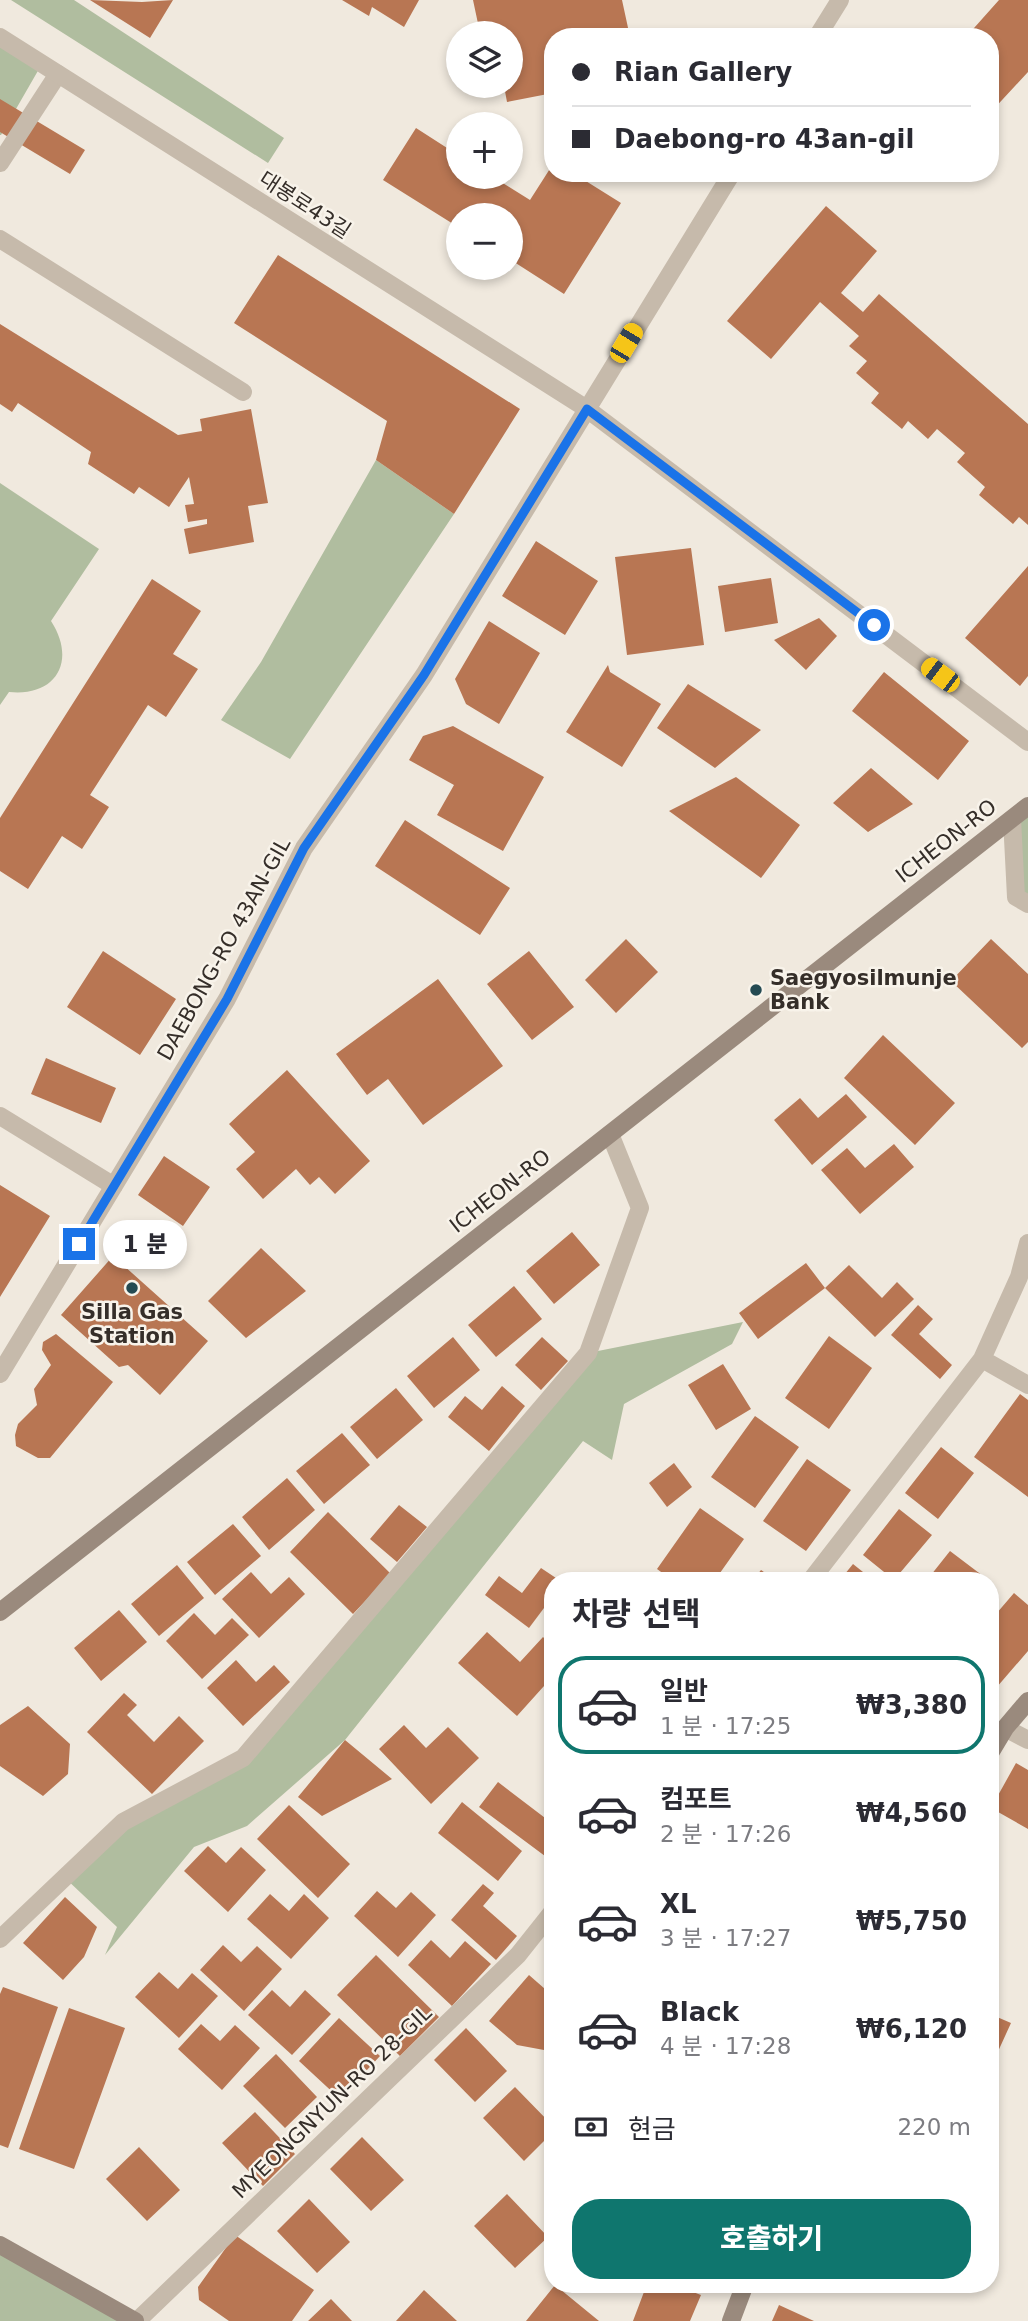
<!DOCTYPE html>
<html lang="ko">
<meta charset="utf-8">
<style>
body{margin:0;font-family:"DejaVu Sans","Noto Sans KR",sans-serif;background:#f2f2f3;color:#2b2b33;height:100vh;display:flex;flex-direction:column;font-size:26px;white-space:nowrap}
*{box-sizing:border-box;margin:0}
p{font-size:23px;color:#7c7c81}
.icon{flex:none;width:38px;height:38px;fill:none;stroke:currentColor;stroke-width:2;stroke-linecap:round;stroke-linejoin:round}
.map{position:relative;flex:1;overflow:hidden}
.details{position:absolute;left:544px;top:1572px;width:455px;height:721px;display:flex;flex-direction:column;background:#fff;border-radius:28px;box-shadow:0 4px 10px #0003}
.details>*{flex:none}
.banner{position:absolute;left:544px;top:28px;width:455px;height:154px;border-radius:28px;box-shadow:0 4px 10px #0003;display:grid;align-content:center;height:154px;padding:0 28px;background:#fff}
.buttons{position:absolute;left:446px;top:21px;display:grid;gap:14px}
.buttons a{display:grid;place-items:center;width:77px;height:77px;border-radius:50%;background:#fff;box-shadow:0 4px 10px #0003;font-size:35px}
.end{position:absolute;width:32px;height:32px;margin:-16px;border:9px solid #1a73e8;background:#fff;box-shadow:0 0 0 4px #fff}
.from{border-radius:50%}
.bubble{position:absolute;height:49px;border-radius:24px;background:#fff;box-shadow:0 4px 10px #0003;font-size:23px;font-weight:800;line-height:49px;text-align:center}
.car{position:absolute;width:21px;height:42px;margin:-21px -10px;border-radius:9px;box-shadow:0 0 5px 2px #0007;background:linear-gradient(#f5c518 24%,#345 0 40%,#f5c518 0 76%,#345 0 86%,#f5c518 0)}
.banner b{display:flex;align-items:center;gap:24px;height:66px;font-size:26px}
.banner b+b{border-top:2px solid #e1e1e2}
.banner i{width:18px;height:18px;background:#2b2b33}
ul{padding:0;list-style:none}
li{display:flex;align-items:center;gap:21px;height:98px;margin:0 14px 10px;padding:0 14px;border:4px solid transparent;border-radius:28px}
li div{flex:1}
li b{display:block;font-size:26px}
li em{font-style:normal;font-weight:800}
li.active{border-color:#0f766e}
li>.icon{width:63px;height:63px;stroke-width:1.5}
h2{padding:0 28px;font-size:32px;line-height:84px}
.pay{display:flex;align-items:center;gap:18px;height:77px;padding:0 28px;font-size:26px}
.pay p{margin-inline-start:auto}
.button{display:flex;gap:14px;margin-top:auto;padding:14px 28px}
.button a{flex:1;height:80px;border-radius:28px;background:#0f766e;color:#fff;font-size:28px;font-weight:800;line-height:80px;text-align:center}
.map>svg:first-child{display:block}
</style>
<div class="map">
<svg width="1028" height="2321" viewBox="0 0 1028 2321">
<rect width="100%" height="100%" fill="#f0e9de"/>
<!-- green -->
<path fill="#b0bd9f" d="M11,0H74L284,138L268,163Z
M0,47L39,69L1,135H0Z
M376,460L454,514L290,759L221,720L261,662Z
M0,483L99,549L51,621C77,661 56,697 9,692L0,705Z
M1028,806V904L1016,897L1012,819Z
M743,1322L732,1344L624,1404L612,1460L583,1441L345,1740L247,1826L194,1847L105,1955L117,1927L64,1877L123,1822L243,1758L588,1353Z
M0,2245L135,2321H0Z"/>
<!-- building -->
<path fill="#b87653" d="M90,0L142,2L173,0L150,38Z
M342,0H419L404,27L372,7L369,16Z
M473,0H622L630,37H553V93L507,102L504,86H511V33H480Z
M999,0H1028V72L990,113V37H966Z
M0,99L85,150L70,174L0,132Z
M416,128L458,155V177H493L530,200L553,164V173H573L621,203L564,294L511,260V215H458V227L383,180Z
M826,206L877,251L841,293L863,312L879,294L1028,424V525L1019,517L1013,524L979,495L985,487L957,462L965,453L937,429L928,439L908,421L902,429L871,403L879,393L856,373L867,361L849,346L859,336L820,302L771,359L727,321Z
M278,255L520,409L454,514L376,460L387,421L234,323Z
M0,324L178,435L202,431L200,419L251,409L268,503L248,506L254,542L189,554L184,529L207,524V519L188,522L185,505L194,504L189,477L169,507L139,487L134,494L88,464L91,452L18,403L12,412L0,404Z
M536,541L598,581L565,635L502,596Z
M691,548L704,645L627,655L615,557Z
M1028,566V676L1020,686L965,638Z
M771,578L778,623L725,632L718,586Z
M152,579L201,611L173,654L198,669L166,717L148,705L90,795L109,807L82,849L62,836L28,889L0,871V818Z
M819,618L837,636L806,670L774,640Z
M489,621L540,653L499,724L466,704L455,679Z
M608,665L610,672L661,704L622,767L566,732Z
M884,672L969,741L938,780L852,711Z
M688,684L761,730L715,768L657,728Z
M453,726L544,777L503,851L437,815L454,785L409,760L423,736Z
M871,768L913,804L868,832L833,803Z
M736,777L800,825L761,878L669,811Z
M405,820L510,888L480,935L375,866Z
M626,939L658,972L616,1013L585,980Z
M991,939L1028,974V1042L1022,1048L951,981Z
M103,951L176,999L140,1055L67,1007Z
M529,951L574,1007L532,1040L487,984Z
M438,979L503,1066L423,1125L388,1079L367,1095L336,1054Z
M883,1035L955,1103L915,1145L844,1078Z
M46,1058L116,1088L101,1123L31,1094Z
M287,1070L370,1161L335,1194L319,1177L310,1185L296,1169L263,1199L236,1169L255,1152L229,1124Z
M846,1094L867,1117L812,1165L774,1120L800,1098L818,1118Z
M894,1144L914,1167L860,1214L821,1170L847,1148L865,1168Z
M164,1156L210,1187L183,1226L138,1195Z
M0,1185L50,1216L0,1297Z
M572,1232L600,1265L554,1304L526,1271Z
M261,1248L306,1291L246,1338L208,1301Z
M113,1256L208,1341L160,1395L128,1365L119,1367L61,1315Z
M806,1263L825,1288L758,1339L739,1313Z
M849,1265L882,1298L897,1282L914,1299L875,1337L825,1288Z
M514,1286L542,1319L496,1357L468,1325Z
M918,1305L933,1319L919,1334L952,1365L940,1379L891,1335Z
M56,1334L113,1382L50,1458H38L16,1446L15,1435L18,1424L37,1405L34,1389L51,1365L42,1350L43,1342Z
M829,1336L872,1368L829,1429L785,1398Z
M453,1337L480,1370L434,1408L407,1376Z
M542,1337L568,1361L541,1390L515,1365Z
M723,1364L751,1409L716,1430L688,1385Z
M502,1386L525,1406L489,1451L448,1417L465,1396L482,1410Z
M396,1388L423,1420L377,1459L350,1427Z
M1020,1394L1028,1400V1497L974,1457Z
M755,1416L799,1447L755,1508L711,1477Z
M342,1433L370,1465L324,1504L296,1471Z
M941,1447L974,1473L938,1519L905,1493Z
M807,1459L851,1490L806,1551L763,1521Z
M674,1463L692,1487L667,1507L649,1483Z
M287,1478L315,1510L269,1550L242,1517Z
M399,1505L427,1527L397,1562L370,1539Z
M700,1508L744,1539L715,1580H672L657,1569Z
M899,1509L932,1535L894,1580L863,1555Z
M328,1512L391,1574L353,1614L290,1552Z
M233,1524L261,1556L215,1595L187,1562Z
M950,1551L983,1576L980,1580H927Z
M853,1564L873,1580H840Z
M177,1565L204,1598L159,1636L131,1604Z
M541,1568L559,1580H553V1596L529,1628L485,1595L499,1576L522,1593Z
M761,1570L776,1580H753Z
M251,1572L271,1594L289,1577L305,1594L259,1638L222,1599Z
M1014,1593L1028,1605V1651L990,1695V1621Z
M119,1610L147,1642L101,1681L74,1648Z
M194,1613L215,1635L232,1618L249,1635L202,1679L166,1641Z
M487,1632L520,1662L543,1637L553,1647V1676L517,1716L458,1663Z
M236,1660L256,1682L274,1665L290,1682L243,1726L207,1688Z
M124,1693L137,1705L127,1715L154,1742L179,1716L204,1741L152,1794L87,1732Z
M28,1706L70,1744L68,1774L43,1796L0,1766V1725Z
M404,1725L426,1748L448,1727L479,1758L431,1804L379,1749Z
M345,1740L392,1779L322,1816L298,1797Z
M1016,1763L1028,1770V1829L991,1808Z
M498,1782L553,1824V1862L479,1807Z
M462,1802L522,1851L498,1881L438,1833Z
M289,1805L350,1864L318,1898L257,1839Z
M208,1846L226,1863L241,1847L266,1870L228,1912L184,1871Z
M483,1884L494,1893L483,1906L517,1936L496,1960L451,1920Z
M377,1891L396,1908L411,1892L436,1915L398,1957L354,1916Z
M270,1894L289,1911L304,1894L329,1918L291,1959L247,1919Z
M65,1897L97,1927L84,1957L63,1980L23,1943Z
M431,1940L450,1958L465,1941L491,1964L452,2006L408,1965Z
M223,1945L241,1962L257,1946L282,1969L244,2011L200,1970Z
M376,1955L439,2017L400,2056L337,1995Z
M159,1972L178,1989L192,1973L218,1996L179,2038L135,1997Z
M529,1975L553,1996V2039L544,2050L517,2045L489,2021Z
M3,1987L58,2007L8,2148L0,2145V1994Z
M272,1990L290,2007L305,1990L331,2014L292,2055L248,2015Z
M69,2008L125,2028L74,2169L19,2149Z
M990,2014L1011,2023L990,2069Z
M339,2018L380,2056L340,2099L299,2061Z
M201,2024L220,2041L235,2025L260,2048L222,2090L178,2049Z
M466,2028L507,2071L475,2102L434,2060Z
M276,2054L317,2097L285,2128L243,2086Z
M515,2087L553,2126V2132L524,2161L483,2118Z
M255,2112L295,2154L263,2186L222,2143Z
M362,2137L404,2180L371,2211L330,2169Z
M139,2147L180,2190L147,2221L106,2179Z
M507,2194L548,2237L515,2268L474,2226Z
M309,2199L350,2242L317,2273L277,2231Z
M235,2235L314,2290L292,2321H229L199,2300L198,2287Z
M647,2284H672L701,2295L690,2321H633Z
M555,2285L599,2321H526Z
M424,2290L457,2321H396Z
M331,2299L352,2321H308Z
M779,2305L814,2321H772Z"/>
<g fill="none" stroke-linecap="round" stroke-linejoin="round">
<!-- lane -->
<path stroke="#c6baab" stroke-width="18" d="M0,163L58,74"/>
<!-- street -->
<path stroke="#c6baab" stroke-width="18" d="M0,37L587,409L1028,742
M817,37L840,0
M0,239L243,392
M1012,819L1016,897L1028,904
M0,1116L114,1186
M982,1359L1019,1277L1028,1243
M0,1374L227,999L304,848L424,675L732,173
M811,1580L982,1359L1028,1385
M1005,1728L1028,1740
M0,1939L123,1822L243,1758L588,1353L640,1208L610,1134
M137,2321L518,1955L553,1911"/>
<!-- secondary -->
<path stroke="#9a8a7d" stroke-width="18" d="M0,1612L1028,806
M990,1753L1005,1728L1028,1701
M0,2245L135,2321
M731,2321L745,2284"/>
</g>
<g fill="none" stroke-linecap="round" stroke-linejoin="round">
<!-- route -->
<path stroke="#1a73e8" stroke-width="9" d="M79,1244L227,999L304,848L424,675L587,409L874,625"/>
</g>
<!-- markers -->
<g fill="#244a52" stroke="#f8f3ea" stroke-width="2.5">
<circle cx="756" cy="990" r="7"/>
<circle cx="132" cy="1288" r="7"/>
</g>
<g text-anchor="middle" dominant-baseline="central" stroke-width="5" stroke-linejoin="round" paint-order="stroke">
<!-- street labels -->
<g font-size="21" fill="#352e29" stroke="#f8f3ea">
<text transform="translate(305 205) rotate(33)">대봉로43길</text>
<text transform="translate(946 841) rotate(-38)">ICHEON-RO</text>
<text transform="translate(224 949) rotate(-61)">DAEBONG-RO 43AN-GIL</text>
<text transform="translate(500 1191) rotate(-38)">ICHEON-RO</text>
<text transform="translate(332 2102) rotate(-44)">MYEONGNYUN-RO 28-GIL</text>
</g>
<!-- poi labels -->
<g font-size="21" font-weight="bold" fill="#352e29" stroke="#f8f3ea" text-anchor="start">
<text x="770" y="978">Saegyosilmunje<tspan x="770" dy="24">Bank</tspan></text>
<text x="132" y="1312" text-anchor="middle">Silla Gas<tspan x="132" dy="24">Station</tspan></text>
</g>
</g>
</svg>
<div class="buttons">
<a><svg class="icon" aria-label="layers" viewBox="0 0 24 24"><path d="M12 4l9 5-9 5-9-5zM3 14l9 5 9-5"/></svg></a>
<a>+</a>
<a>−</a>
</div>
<i class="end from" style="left:874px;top:625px"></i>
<i class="end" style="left:79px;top:1244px"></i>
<div class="bubble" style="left:103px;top:1220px;width:84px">1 분</div>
<i class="car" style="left:626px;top:343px;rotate:31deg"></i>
<i class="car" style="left:940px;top:675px;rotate:307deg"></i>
<div class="banner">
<b><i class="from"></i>Rian Gallery</b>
<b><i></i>Daebong-ro 43an-gil</b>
</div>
<section class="details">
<h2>차량 선택</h2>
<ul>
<li class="active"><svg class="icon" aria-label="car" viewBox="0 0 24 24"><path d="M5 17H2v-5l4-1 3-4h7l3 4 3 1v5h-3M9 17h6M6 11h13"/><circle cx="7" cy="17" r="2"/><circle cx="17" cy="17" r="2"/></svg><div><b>일반</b><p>1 분 · 17:25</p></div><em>₩3,380</em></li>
<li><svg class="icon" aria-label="car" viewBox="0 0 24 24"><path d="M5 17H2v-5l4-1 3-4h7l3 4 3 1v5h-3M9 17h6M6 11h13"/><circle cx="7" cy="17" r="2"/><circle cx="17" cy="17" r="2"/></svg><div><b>컴포트</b><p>2 분 · 17:26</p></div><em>₩4,560</em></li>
<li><svg class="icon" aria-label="car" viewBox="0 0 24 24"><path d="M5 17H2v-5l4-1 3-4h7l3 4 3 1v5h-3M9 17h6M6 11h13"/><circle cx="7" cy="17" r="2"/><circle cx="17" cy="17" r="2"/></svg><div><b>XL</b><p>3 분 · 17:27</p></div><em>₩5,750</em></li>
<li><svg class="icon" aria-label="car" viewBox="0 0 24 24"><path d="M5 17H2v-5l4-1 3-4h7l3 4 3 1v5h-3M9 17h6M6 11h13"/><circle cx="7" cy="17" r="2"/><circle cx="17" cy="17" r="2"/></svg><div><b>Black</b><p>4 분 · 17:28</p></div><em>₩6,120</em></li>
</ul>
<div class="pay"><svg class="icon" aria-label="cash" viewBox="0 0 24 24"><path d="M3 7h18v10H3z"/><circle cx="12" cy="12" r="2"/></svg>현금<p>220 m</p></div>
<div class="button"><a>호출하기</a></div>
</section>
</div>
